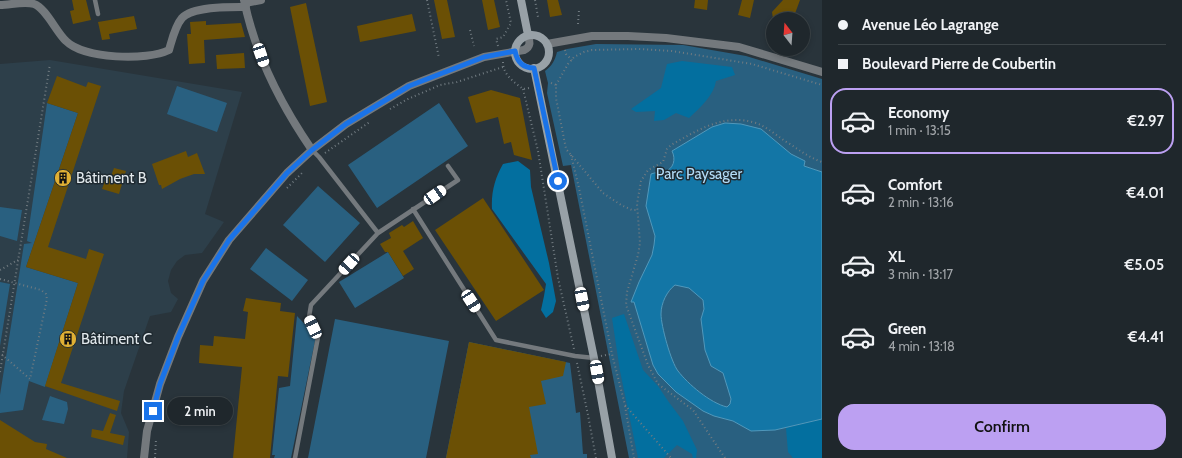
<!DOCTYPE html>
<meta charset="utf-8">
<style>
body{margin:0;font-family:Cabin,sans-serif;background:#2c3338;color:#f1f3f6;height:100vh;display:flex;flex-direction:column;font-size:15px;white-space:nowrap}
*{box-sizing:border-box;margin:0}
p{font-size:13px;color:#a1a5a9}
.icon{flex:none;width:22px;height:22px;fill:none;stroke:currentColor;stroke-width:2;stroke-linecap:round;stroke-linejoin:round}
.map{position:relative;flex:1;overflow:hidden}
.side{display:flex;flex-direction:column;background:#1f272c;width:360px}
.side>*{flex:none}
.top-card{display:grid;align-content:center;height:88px;padding:0 16px;background:#1f272c}
.needle{width:26px;rotate:343deg}
.tools{position:absolute;left:766px;top:12px;display:grid;gap:8px}
.tools a{display:grid;place-items:center;width:44px;height:44px;border-radius:50%;background:#1f272c;box-shadow:0 2px 6px #0003,0 0 0 1px #3c4448;font-size:20px}
.end{position:absolute;width:18px;height:18px;margin:-9px;border:5px solid #1a73e8;background:#fff;box-shadow:0 0 0 2px #fff}
.from{border-radius:50%}
.bubble{position:absolute;height:28px;border-radius:14px;background:#1f272c;box-shadow:0 2px 6px #0003,0 0 0 1px #3c4448;font-size:13px;font-weight:600;line-height:28px;text-align:center}
.car{position:absolute;width:12px;height:24px;margin:-12px -6px;border-radius:5px;box-shadow:0 0 3px 1px #0007;background:linear-gradient(#fff 24%,#345 0 40%,#fff 0 76%,#345 0 86%,#fff 0)}
.top-card b{display:flex;align-items:center;gap:14px;height:38px;font-size:15px}
.top-card b+b{border-top:1px solid #3c4448}
.top-card i{width:10px;height:10px;background:#f1f3f6}
ul{padding:0;list-style:none}
li{display:flex;align-items:center;gap:12px;height:66px;margin:0 8px 6px;padding:0 8px;border:2px solid transparent;border-radius:16px}
li div{flex:1}
li b{display:block;font-size:15px}
li em{font-style:normal;font-weight:600}
li.active{border-color:#bca0f2}
li>.icon{width:36px;height:36px;stroke-width:1.5}
.action{display:flex;gap:8px;margin-top:auto;padding:8px 16px}
.action a{flex:1;height:46px;border-radius:16px;background:#bca0f2;color:#111;font-size:16px;font-weight:600;line-height:46px;text-align:center}
main{display:flex;flex:1;min-height:0}
.map>svg:first-child{display:block}
</style>
<main>
<div class="map">
<svg width="822" height="458" viewBox="0 0 822 458">
<rect width="100%" height="100%" fill="#29343b"/>
<!-- built -->
<path fill="#2d3f4a" d="M50,60L242,92L205,214L224,222L202,253L185,255L177,261L171,270L168,281L171,293L178,299L171,312L150,316L124,391L121,413L129,432L127,458H0V64Z"/>
<!-- green -->
<path fill="#296080" d="M596,44L683,45L746,56L822,79V458H629L571,165L563,166L547,93L548,83L545,71C552,66 555,60 557,52L567,49Z
M177,86L227,103L217,132L167,114Z
M47,103L78,113L26,267L78,283L45,387L29,381L23,410L0,413V395L24,244L32,243L27,241Z
M439,103L468,146L377,208L348,165Z
M318,186L360,223L325,262L283,225Z
M0,207L22,210L17,241L0,236Z
M266,248L308,280L292,301L250,269Z
M388,252L404,278L355,308L339,282Z
M0,282L10,284L0,346Z
M297,316L316,336L291,458H274L275,455H272L279,388L290,386Z
M335,319L449,341L426,458H308Z
M469,342L570,363L576,413L580,412L583,454H587V458H446Z
M50,396L67,402L68,409L64,424L42,420Z"/>
<!-- forest -->
<path fill="#036f9f" d="M682,61L732,67L735,75L716,81C714,95 700,108 689,118L676,113L664,120L654,121L655,111L636,112L631,109L661,88L667,64Z
M518,161L530,170L531,187L549,263L556,301L553,312L546,318L541,310L544,296L546,284L492,209C491,192 495,178 503,164Z
M624,314L643,370L658,386L668,401L683,421L697,450L696,458H693L692,454L677,445L664,458H638L620,371L612,318Z
M822,419V458H793L788,452L786,428Z"/>
<!-- water -->
<path fill="#1376a6" stroke="#5198bb" fill-rule="evenodd" d="M725,123L741,124L761,129L791,154L805,161L804,166L822,172V419L775,430L751,431L733,421L714,416L703,411L676,392L658,374L653,365L634,302H631L639,282L652,255L654,245L655,236L646,206L651,174C656,172 659,173 664,172C674,169 676,159 672,151L712,127ZM675,285L689,288L703,300L704,309L701,319L705,350L711,366L723,373L731,399L730,404L727,407C710,403 688,384 678,371C671,362 661,326 661,314C661,303 667,291 675,285Z"/>
<!-- building -->
<path fill="#6b5005" d="M72,0H86L91,20L73,24L70,11L74,10Z
M434,0H447L455,37L442,39Z
M482,0H494L500,27L488,30Z
M547,0H558L562,15L550,17Z
M695,0H708L707,10L694,8Z
M742,0H754L750,18L738,15Z
M783,0H800L793,19H773L772,12Z
M306,3L327,102L310,106L290,7Z
M412,14L416,31L360,42L357,26Z
M134,16L137,29L109,34L110,39L102,40L98,22Z
M206,21V25L241,23L245,37L204,40L205,63L189,64L187,34H191L190,22Z
M244,53L245,68L217,69L216,55Z
M57,76L86,87L88,82L101,86L48,247L86,259L89,249L104,254L61,383L120,401L117,411L45,386L78,283L26,267L78,113L47,103Z
M491,90L520,98L532,160L514,155L511,142L504,144L498,117L476,123L468,97Z
M186,151L188,157L197,153L205,174H194L180,179L162,189L161,185H159L152,164Z
M114,168L126,171L119,194L102,189L107,175L111,176Z
M483,198L544,290L496,321L435,230Z
M413,221L423,238L403,251L414,269L403,276L388,252H385L380,244L391,238L389,233L402,225L404,227Z
M246,298L281,303L280,311L295,313L288,377L278,376L270,458H233L242,367L199,363L200,345L213,346L214,336L245,339L248,312L243,311Z
M469,342L566,362L563,376L541,381L546,404L529,407L538,454L530,455L531,458H446Z
M110,413L116,415L110,433L125,436L123,445L91,437L92,429L103,431Z
M0,420L35,442L47,444L46,449L67,458H0Z"/>
<g fill="none" stroke-linecap="round" stroke-linejoin="round">
<!-- path -->
<path stroke="#717b81" stroke-width="2" stroke-dasharray="1 3" stroke-linecap="butt" d="M427,0L439,58
M535,0L538,17
M578,24L579,10
M470,30L474,46
M498,46L496,39L503,37L511,23L506,0
M565,50L566,54L572,60
M503,62C503,75 514,82 523,89L529,88
M551,83L556,85V98L566,149L603,193L621,205L632,210H637
M556,85L568,64L574,57L584,52L592,50L638,49L672,51L752,64L822,85
M523,89L538,151L558,278L574,349
M390,109L408,99L440,85L457,82L503,67
M325,153L371,121
M571,155L579,188L612,354
M287,188L302,173
M0,270L18,260
M0,279L41,290L46,294L47,299L30,379L0,353
M601,356L612,354L625,405L671,458
M577,363L588,415L596,458
M0,372L50,64
M625,406L634,458
M155,458L156,439
M725,458L693,410L658,384L648,365L626,305L627,292L638,255L640,243L637,204L641,181L648,170L663,162L667,149L671,145C698,130 724,113 756,123C767,127 776,135 785,141C798,149 808,157 822,162"/>
<!-- service -->
<path stroke="#74797d" stroke-width="4.5" d="M95,0L98,14
M413,209L496,340L575,356L594,358
M378,233L458,180L448,166
M295,458L318,337L309,317L311,305L378,233L319,157L312,150"/>
<!-- minor -->
<path stroke="#74797d" stroke-width="8" d="M244,0C255,54 281,105 312,150
M245,3L261,0
M0,5C10,5 24,1 34,4C46,8 56,32 66,41C84,59 147,61 169,50C172,40 175,26 182,18C193,6 231,7 246,7
M547,44L592,36H628L666,38L739,47L822,72"/>
<!-- tertiary -->
<path stroke="#74797d" stroke-width="8" d="M144,458L147,431L160,384L178,337L203,281L229,240L287,173L312,150L346,124L409,86L484,57L524,50C531,47 530,42 528,35"/>
<!-- secondary -->
<path stroke="#98a1a7" stroke-width="8" d="M521,0L528,35
M515 52a17 17 0 1 1 34 0a17 17 0 1 1-34 0Z
M534,68L594,358L612,458"/>
</g>
<g fill="none" stroke-linecap="round" stroke-linejoin="round">
<!-- route -->
<path stroke="#1a73e8" stroke-width="5" d="M153,411L160,384L178,337L203,281L229,240L287,173L312,150L346,124L409,86L484,57L515,51C517,62 523,68 534,68L558,181"/>
</g>
<!-- icons -->
<defs>
<symbol id="building-disc" viewBox="-11 -11 22 22"><circle r="9.5" fill="#e0b034" stroke="#1f2a31"/><path d="M-4-6H4V6H1V3H-1V6H-4ZM-2.5-4.3h1.7v1.8h-1.7ZM.8-4.3h1.7v1.8H.8ZM-2.5-1h1.7V.8h-1.7ZM.8-1h1.7V.8H.8Z" fill="#111"/></symbol>
</defs>
<g fill-rule="evenodd">
<use href="#building-disc" x="53" y="168" width="20" height="20"/>
<use href="#building-disc" x="58" y="329" width="20" height="20"/>
</g>
<g text-anchor="middle" dominant-baseline="central" stroke-width="3" stroke-linejoin="round" paint-order="stroke">
<!-- park labels -->
<g font-size="15" fill="#b3dcf7" stroke="#1f2a31">
<text x="699" y="174">Parc Paysager</text>
</g>
<!-- poi labels -->
<g font-size="15" fill="#e2e9ed" stroke="#1f2a31" text-anchor="start">
<text x="76" y="178">Bâtiment B</text>
<text x="81" y="339">Bâtiment C</text>
</g>
</g>
</svg>
<div class="tools">
<a><svg class="needle" viewBox="-14 -14 28 28"><path d="M0-13l5 13h-10z" fill="#e53935"/><path d="M0 13l5-13h-10z" fill="#a1a5a9"/></svg></a>
</div>
<i class="end from" style="left:558px;top:181px"></i>
<i class="end" style="left:153px;top:411px"></i>
<div class="bubble" style="left:167px;top:397px;width:66px">2 min</div>
<i class="car" style="left:261px;top:55px;rotate:161deg"></i>
<i class="car" style="left:435px;top:195px;rotate:56deg"></i>
<i class="car" style="left:349px;top:264px;rotate:222deg"></i>
<i class="car" style="left:582px;top:299px;rotate:169deg"></i>
<i class="car" style="left:471px;top:301px;rotate:147deg"></i>
<i class="car" style="left:313px;top:327px;rotate:335deg"></i>
<i class="car" style="left:597px;top:372px;rotate:170deg"></i>
</div>
<section class="side">
<div class="top-card">
<b><i class="from"></i>Avenue Léo Lagrange</b>
<b><i></i>Boulevard Pierre de Coubertin</b>
</div>
<ul>
<li class="active"><svg class="icon" aria-label="car" viewBox="0 0 24 24"><path d="M5 17H2v-5l4-1 3-4h7l3 4 3 1v5h-3M9 17h6M6 11h13"/><circle cx="7" cy="17" r="2"/><circle cx="17" cy="17" r="2"/></svg><div><b>Economy</b><p>1 min · 13:15</p></div><em>€2.97</em></li>
<li><svg class="icon" aria-label="car" viewBox="0 0 24 24"><path d="M5 17H2v-5l4-1 3-4h7l3 4 3 1v5h-3M9 17h6M6 11h13"/><circle cx="7" cy="17" r="2"/><circle cx="17" cy="17" r="2"/></svg><div><b>Comfort</b><p>2 min · 13:16</p></div><em>€4.01</em></li>
<li><svg class="icon" aria-label="car" viewBox="0 0 24 24"><path d="M5 17H2v-5l4-1 3-4h7l3 4 3 1v5h-3M9 17h6M6 11h13"/><circle cx="7" cy="17" r="2"/><circle cx="17" cy="17" r="2"/></svg><div><b>XL</b><p>3 min · 13:17</p></div><em>€5.05</em></li>
<li><svg class="icon" aria-label="car" viewBox="0 0 24 24"><path d="M5 17H2v-5l4-1 3-4h7l3 4 3 1v5h-3M9 17h6M6 11h13"/><circle cx="7" cy="17" r="2"/><circle cx="17" cy="17" r="2"/></svg><div><b>Green</b><p>4 min · 13:18</p></div><em>€4.41</em></li>
</ul>
<div class="action"><a>Confirm</a></div>
</section>
</main>
